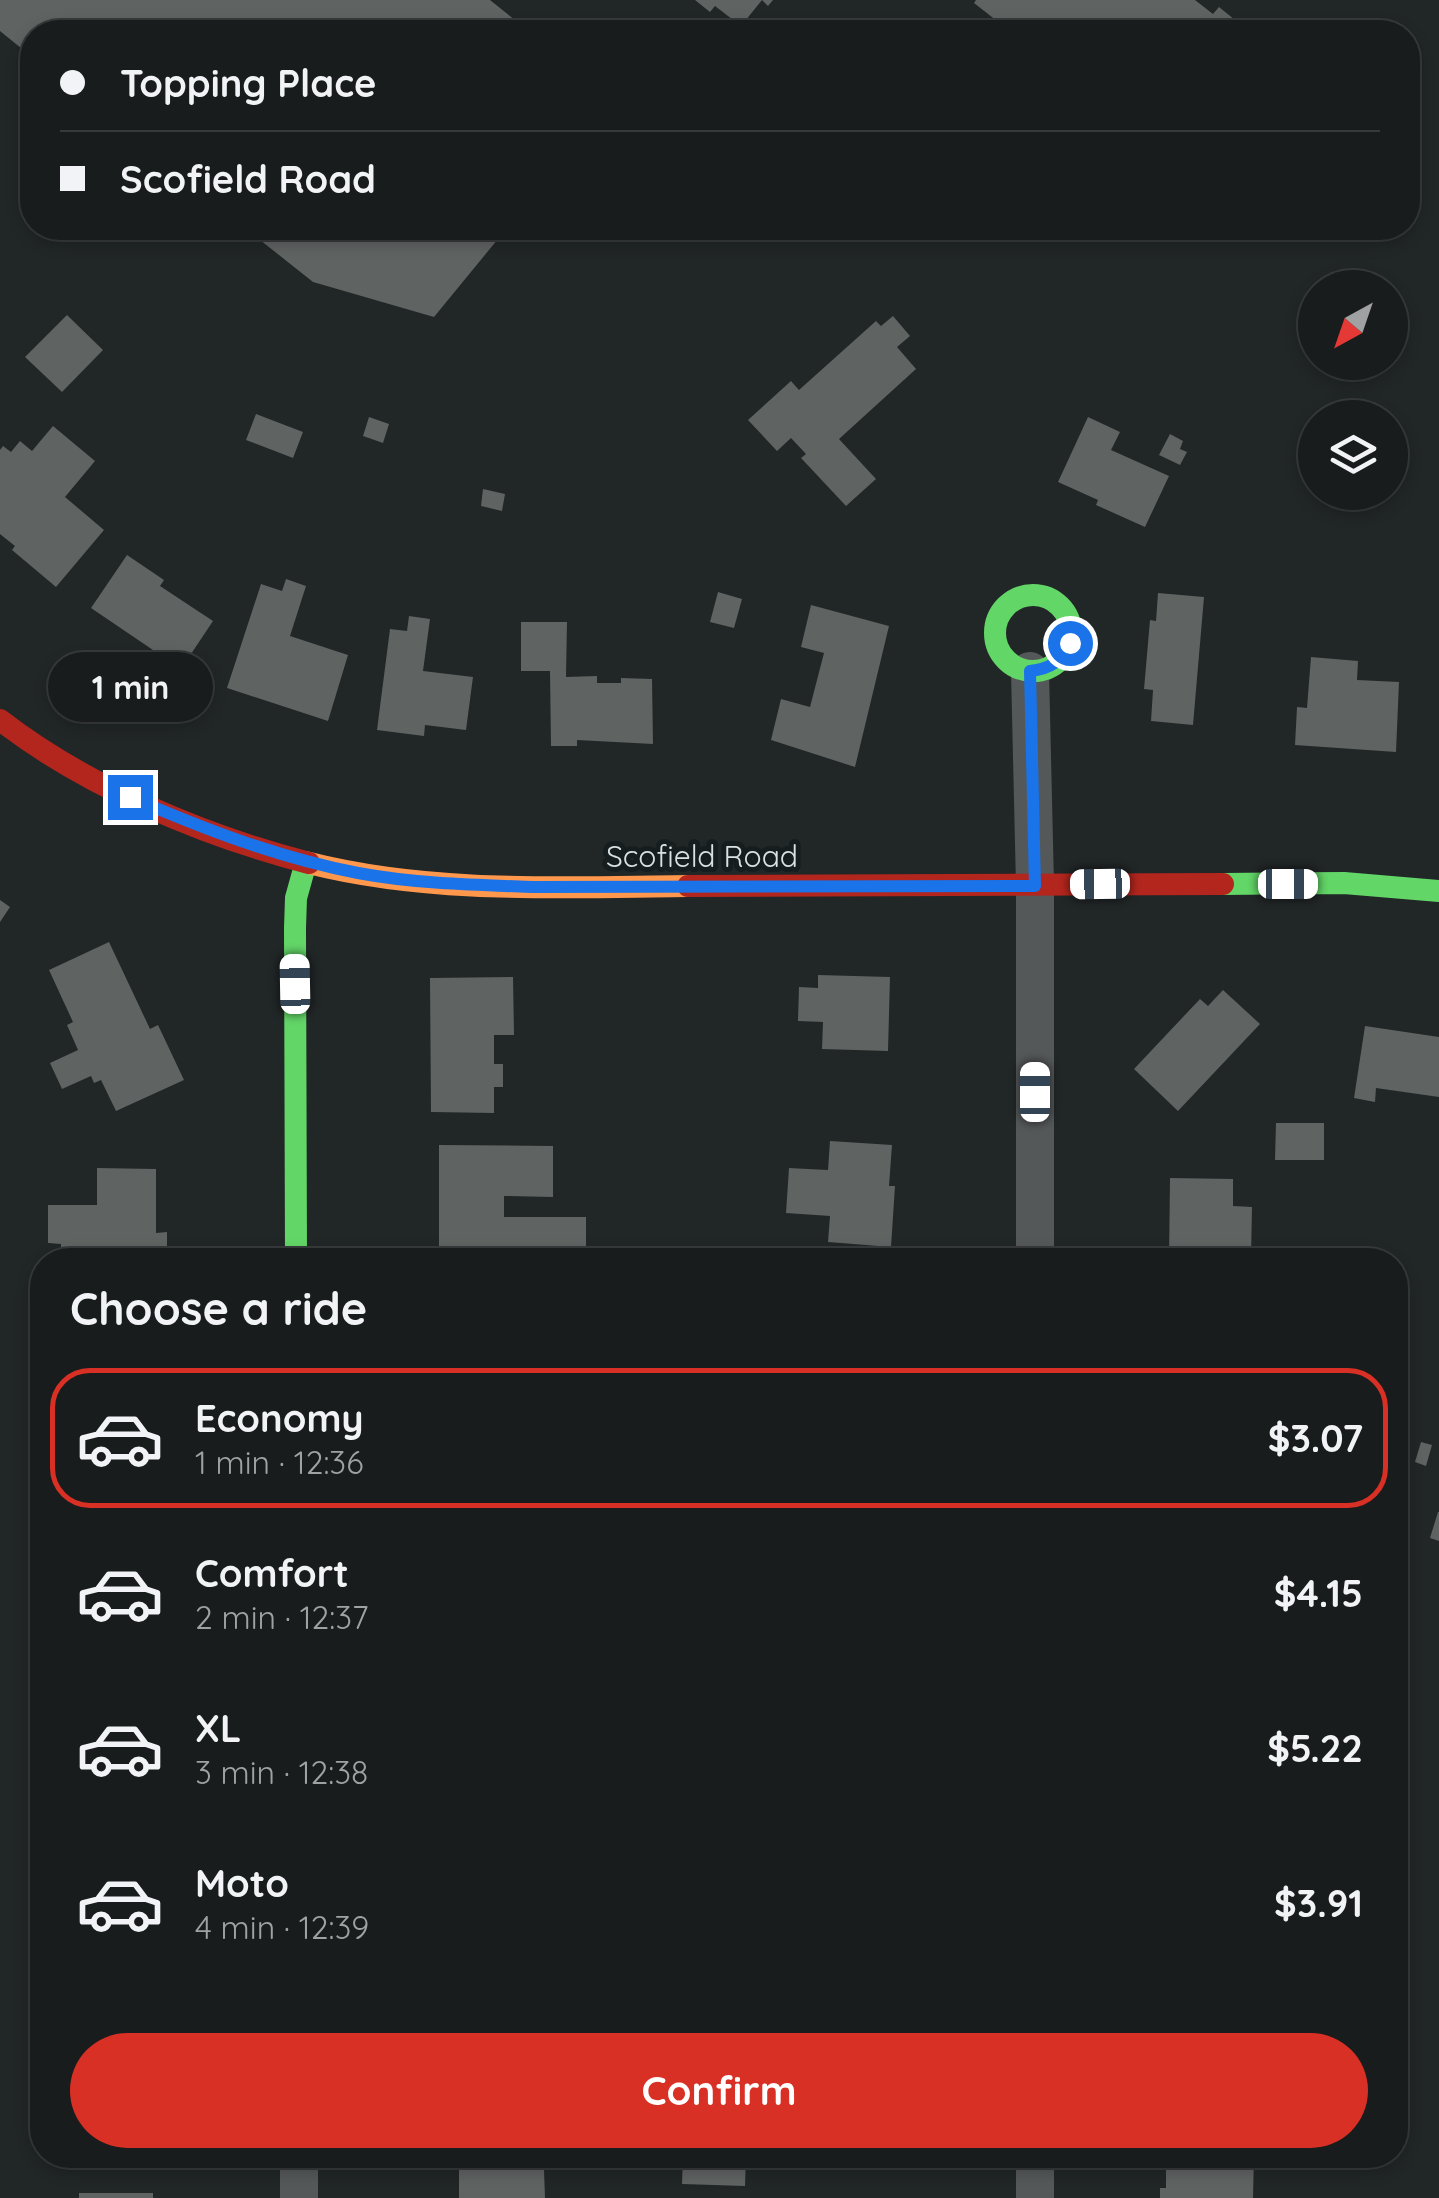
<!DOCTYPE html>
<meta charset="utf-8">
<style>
body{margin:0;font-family:Quicksand,sans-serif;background:#222525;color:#f1f3f6;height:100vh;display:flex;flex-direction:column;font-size:38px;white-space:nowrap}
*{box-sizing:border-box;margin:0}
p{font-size:32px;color:#9fa1a3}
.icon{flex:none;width:55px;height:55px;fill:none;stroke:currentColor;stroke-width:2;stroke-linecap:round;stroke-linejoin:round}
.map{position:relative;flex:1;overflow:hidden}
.sheet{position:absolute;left:30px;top:1248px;width:1378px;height:920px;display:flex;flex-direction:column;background:#191c1c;border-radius:40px;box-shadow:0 5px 15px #0003,0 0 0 2px #373a3b}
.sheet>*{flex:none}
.guide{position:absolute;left:20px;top:20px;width:1400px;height:220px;border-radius:40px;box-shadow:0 5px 15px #0003,0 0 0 2px #373a3b;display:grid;align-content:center;height:220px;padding:0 40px;background:#191c1c}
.needle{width:65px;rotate:220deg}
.tools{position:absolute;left:1298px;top:270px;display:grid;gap:20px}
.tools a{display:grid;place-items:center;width:110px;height:110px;border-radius:50%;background:#191c1c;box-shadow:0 5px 15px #0003,0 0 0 2px #373a3b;font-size:50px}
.end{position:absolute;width:45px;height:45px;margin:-22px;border:12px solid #1a73e8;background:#fff;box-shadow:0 0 0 5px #fff}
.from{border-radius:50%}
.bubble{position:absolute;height:70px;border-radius:35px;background:#191c1c;box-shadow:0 5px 15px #0003,0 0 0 2px #373a3b;font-size:32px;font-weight:800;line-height:70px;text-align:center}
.car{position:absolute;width:30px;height:60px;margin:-30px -15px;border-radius:12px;box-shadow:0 0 8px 2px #0007;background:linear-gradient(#fff 24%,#345 0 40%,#fff 0 76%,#345 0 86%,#fff 0)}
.guide b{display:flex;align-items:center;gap:35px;height:95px;font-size:38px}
.guide b+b{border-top:2px solid #373a3b}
.guide i{width:25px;height:25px;background:#f1f3f6}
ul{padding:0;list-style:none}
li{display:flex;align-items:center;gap:30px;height:140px;margin:0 20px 15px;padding:0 20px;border:5px solid transparent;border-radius:40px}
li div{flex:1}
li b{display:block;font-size:38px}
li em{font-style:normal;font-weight:800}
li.current{border-color:#d93025}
li>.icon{width:90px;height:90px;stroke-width:1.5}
h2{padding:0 40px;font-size:45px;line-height:120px}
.cta{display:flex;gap:20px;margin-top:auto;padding:20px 40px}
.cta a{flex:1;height:115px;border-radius:60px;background:#d93025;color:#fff;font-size:40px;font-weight:800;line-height:115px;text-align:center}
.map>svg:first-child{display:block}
</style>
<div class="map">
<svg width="1439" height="2198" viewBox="0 0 1439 2198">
<rect width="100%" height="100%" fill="#212626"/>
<!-- building -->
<path fill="#5f6362" d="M0,0H490L530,32H32V57L0,31Z
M695,0H773L768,6L762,0L741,26L715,6L710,12Z
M976,0H1195L1213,14L1219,7L1250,32H1011L974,3Z
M245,228H507L434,317L313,282Z
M67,315L103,350L62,392L25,357Z
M893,316L910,336L897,347L916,369L839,439L876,479L846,506L801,458L806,454L791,438L777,451L748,420L791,381L799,390L876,321L881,326Z
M256,414L303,432L293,458L246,440Z
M369,417L389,424L383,443L363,436Z
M1088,417L1120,432L1111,450L1169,476L1145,527L1096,505L1098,500L1058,482Z
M53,426L95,461L65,497L104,530L56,587L12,550L15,546L0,534V450L3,446L11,452L20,441L32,451Z
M1170,434L1183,441L1180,449L1187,452L1180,465L1159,455Z
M483,489L505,494L502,511L481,506Z
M127,555L164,580L160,586L213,621L181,669L91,608Z
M286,579L306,586L290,636L348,655L328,721L227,688L261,584L282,591Z
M718,592L742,599L734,628L710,622Z
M1158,593L1204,597L1193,725L1151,721L1153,690L1144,689L1150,620L1156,621Z
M811,605L889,626L855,767L771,740L781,699L810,707L824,653L801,647Z
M409,616L430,619L423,671L473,677L466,730L425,725L424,736L377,730L390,629L407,631Z
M521,622H567L566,677L597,676V683H621V678L652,679L653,744L577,740V746H551L550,671H521Z
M1311,657L1358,661L1357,680L1399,682L1396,752L1295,745L1297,707L1307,708Z
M0,900L10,907L0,922Z
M109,942L150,1029L158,1025L184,1080L116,1111L101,1080L94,1083L91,1076L62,1089L50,1063L78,1050L67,1025L73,1022L49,970Z
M818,975L890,977L888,1051L822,1049L823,1022L798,1021L799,987L818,988Z
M513,977L514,1035H494V1064H503V1087H494V1113L431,1112L430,978Z
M1223,990L1260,1024L1178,1111L1134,1069L1200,999L1208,1006Z
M1365,1026L1439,1037V1097L1376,1088L1375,1102L1354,1098Z
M1276,1123H1324V1160H1275Z
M830,1141L892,1145L889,1186H895L891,1247L828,1242L830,1216L786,1213L789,1168L828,1170Z
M439,1145L553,1146V1197L504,1196V1217H586V1260L439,1256Z
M97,1168L156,1169V1233L167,1232V1260H61V1244L48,1243V1205H97Z
M1170,1178L1233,1179V1206L1252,1207L1251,1258L1169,1260Z
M1421,1442L1432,1445L1426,1466L1415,1462Z
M1438,1512H1439V1541L1430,1538Z
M37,1760H42V1800H37Z
M32,1831H42V1880H32Z
M37,1922H42V1966H37Z
M459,2155H529V2170H544L545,2198H459Z
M683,2155H746L745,2186L682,2184Z
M1166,2155H1254L1253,2198H1160V2188H1166Z
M79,2193H153V2198H79Z"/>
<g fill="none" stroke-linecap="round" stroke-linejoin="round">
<!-- street -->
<path stroke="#555859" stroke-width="38" d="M1030,671L1035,885V1260
M299,2155V2198
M1035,2198V2155"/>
<!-- fast -->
<path stroke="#63d668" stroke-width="22" d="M995 633a38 38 0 1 1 76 0a38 38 0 1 1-76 0Z
M1223,884L1344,883L1439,891
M296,1260L295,928L296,898L306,862"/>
<!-- slow -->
<path stroke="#ff974d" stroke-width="22" d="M309,863C432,894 562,887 688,886"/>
<!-- jam -->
<path stroke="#b3261e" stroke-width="22" d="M0,720C85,786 204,836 309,863
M688,886L1223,884"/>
</g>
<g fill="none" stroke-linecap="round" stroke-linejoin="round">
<!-- route -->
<path stroke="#1a73e8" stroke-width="12" d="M130,797C204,829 279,858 358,873C417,884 477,885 536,887L1035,886L1030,671C1050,669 1062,661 1070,643"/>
</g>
<g text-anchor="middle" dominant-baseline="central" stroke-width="10" stroke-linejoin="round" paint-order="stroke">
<!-- street labels -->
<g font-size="30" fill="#dbe0e0" stroke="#151d1e">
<text x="702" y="856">Scofield Road</text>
</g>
</g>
</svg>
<div class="tools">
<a><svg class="needle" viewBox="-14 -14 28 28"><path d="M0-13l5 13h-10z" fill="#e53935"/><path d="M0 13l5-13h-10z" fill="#9fa1a3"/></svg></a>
<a><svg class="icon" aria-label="layers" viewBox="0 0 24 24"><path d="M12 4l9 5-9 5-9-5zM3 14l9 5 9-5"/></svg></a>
</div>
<i class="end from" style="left:1070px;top:643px"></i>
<i class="end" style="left:130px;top:797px"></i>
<div class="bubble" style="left:48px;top:652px;width:165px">1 min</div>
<i class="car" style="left:1100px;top:884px;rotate:269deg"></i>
<i class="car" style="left:1288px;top:884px;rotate:90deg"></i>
<i class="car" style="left:295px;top:984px;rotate:359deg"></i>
<i class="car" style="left:1035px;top:1092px;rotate:0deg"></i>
<div class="guide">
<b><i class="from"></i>Topping Place</b>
<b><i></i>Scofield Road</b>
</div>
<section class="sheet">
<h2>Choose a ride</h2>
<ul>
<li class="current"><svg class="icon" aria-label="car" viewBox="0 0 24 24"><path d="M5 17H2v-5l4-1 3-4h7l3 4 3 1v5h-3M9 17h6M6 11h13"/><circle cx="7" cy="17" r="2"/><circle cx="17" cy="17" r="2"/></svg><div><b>Economy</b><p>1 min · 12:36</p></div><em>$3.07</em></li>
<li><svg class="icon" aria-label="car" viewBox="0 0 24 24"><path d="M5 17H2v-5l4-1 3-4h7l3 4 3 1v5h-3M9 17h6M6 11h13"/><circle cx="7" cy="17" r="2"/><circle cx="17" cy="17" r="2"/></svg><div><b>Comfort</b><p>2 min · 12:37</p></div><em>$4.15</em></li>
<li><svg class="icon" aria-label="car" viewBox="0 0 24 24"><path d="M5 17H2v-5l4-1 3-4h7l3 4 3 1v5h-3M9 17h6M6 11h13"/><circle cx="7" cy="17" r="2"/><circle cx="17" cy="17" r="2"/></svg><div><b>XL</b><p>3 min · 12:38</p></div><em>$5.22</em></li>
<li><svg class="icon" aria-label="car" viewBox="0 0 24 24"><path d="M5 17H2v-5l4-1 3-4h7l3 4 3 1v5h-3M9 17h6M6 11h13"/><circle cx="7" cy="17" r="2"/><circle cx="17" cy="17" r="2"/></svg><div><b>Moto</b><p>4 min · 12:39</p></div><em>$3.91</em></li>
</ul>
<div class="cta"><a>Confirm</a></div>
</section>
</div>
